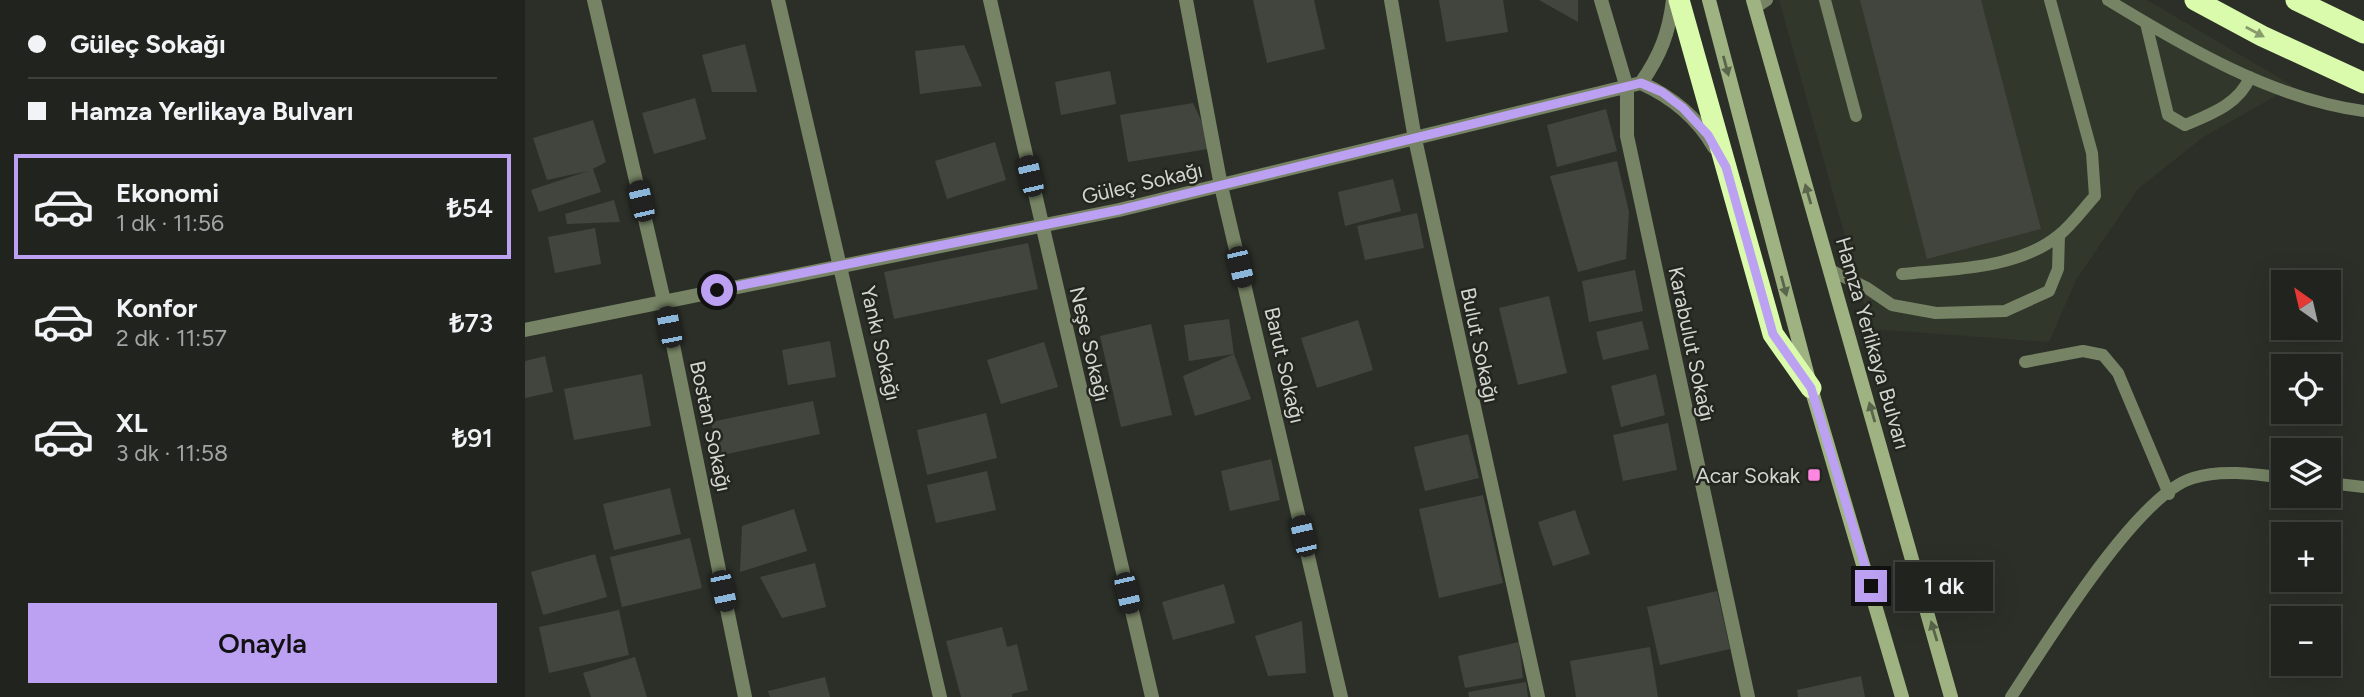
<!DOCTYPE html>
<html lang="tr">
<meta charset="utf-8">
<style>
body{margin:0;font-family:Figtree,sans-serif;background:#292b27;color:#f1f3f6;height:100vh;display:flex;flex-direction:column;font-size:26px;white-space:nowrap}
*{box-sizing:border-box;margin:0}
p{font-size:23px;color:#a2a4a4}
.icon{flex:none;width:38px;height:38px;fill:none;stroke:currentColor;stroke-width:2;stroke-linecap:round;stroke-linejoin:round}
.map{position:relative;flex:1;overflow:hidden}
.side{display:flex;flex-direction:column;background:#21231e;width:525px}
.side>*{flex:none}
.hud{display:grid;align-content:center;height:154px;padding:0 28px;background:#21231e}
.needle{width:46px;rotate:326deg}
.tools{position:absolute;left:1746px;top:270px;display:grid;gap:14px}
.tools a{display:grid;place-items:center;width:70px;height:70px;border-radius:0px;background:#21231e;box-shadow:0 7px 28px #0002,0 0 0 2px #3e403c;font-size:35px}
.end{position:absolute;width:32px;height:32px;margin:-16px;border:9px solid #bca0f2;background:#111;box-shadow:0 0 0 4px #111}
.from{border-radius:50%}
.bubble{position:absolute;height:49px;border-radius:0px;background:#21231e;box-shadow:0 7px 28px #0002,0 0 0 2px #3e403c;font-size:23px;font-weight:600;line-height:49px;text-align:center}
.car{position:absolute;width:21px;height:42px;margin:-21px -10px;border-radius:9px;box-shadow:0 0 5px 2px #0007;background:linear-gradient(#222 24%,#8ab4d8 0 40%,#222 0 76%,#8ab4d8 0 86%,#222 0)}
.hud b{display:flex;align-items:center;gap:24px;height:66px;font-size:26px}
.hud b+b{border-top:2px solid #3e403c}
.hud i{width:18px;height:18px;background:#f1f3f6}
ul{padding:0;list-style:none}
li{display:flex;align-items:center;gap:21px;height:105px;margin:0 14px 10px;padding:0 14px;border:4px solid transparent;border-radius:0px}
li div{flex:1}
li b{display:block;font-size:26px}
li em{font-style:normal;font-weight:600}
li.selected{border-color:#bca0f2}
li>.icon{width:63px;height:63px;stroke-width:1.5}
.primary-button{display:flex;gap:14px;margin-top:auto;padding:14px 28px}
.primary-button a{flex:1;height:80px;border-radius:0px;background:#bca0f2;color:#111;font-size:28px;font-weight:600;line-height:80px;text-align:center}
main{display:flex;flex:1;min-height:0}
.map>svg:first-child{display:block}
</style>
<main>
<section class="side">
<div class="hud">
<b><i class="from"></i>Güleç Sokağı</b>
<b><i></i>Hamza Yerlikaya Bulvarı</b>
</div>
<ul>
<li class="selected"><svg class="icon" aria-label="car" viewBox="0 0 24 24"><path d="M5 17H2v-5l4-1 3-4h7l3 4 3 1v5h-3M9 17h6M6 11h13"/><circle cx="7" cy="17" r="2"/><circle cx="17" cy="17" r="2"/></svg><div><b>Ekonomi</b><p>1 dk · 11:56</p></div><em>₺54</em></li>
<li><svg class="icon" aria-label="car" viewBox="0 0 24 24"><path d="M5 17H2v-5l4-1 3-4h7l3 4 3 1v5h-3M9 17h6M6 11h13"/><circle cx="7" cy="17" r="2"/><circle cx="17" cy="17" r="2"/></svg><div><b>Konfor</b><p>2 dk · 11:57</p></div><em>₺73</em></li>
<li><svg class="icon" aria-label="car" viewBox="0 0 24 24"><path d="M5 17H2v-5l4-1 3-4h7l3 4 3 1v5h-3M9 17h6M6 11h13"/><circle cx="7" cy="17" r="2"/><circle cx="17" cy="17" r="2"/></svg><div><b>XL</b><p>3 dk · 11:58</p></div><em>₺91</em></li>
</ul>
<div class="primary-button"><a>Onayla</a></div>
</section>
<div class="map">
<svg width="1839" height="697" viewBox="0 0 1839 697">
<rect width="100%" height="100%" fill="#2c2f28"/>
<!-- built -->
<path fill="#31372a" d="M1254,0H1622L1768,86L1677,138L1613,189L1551,280L1524,342L1346,329Z"/>
<!-- building -->
<path fill="#42453e" d="M728,0H789L800,49L742,63Z
M914,0H978L983,32L921,42Z
M1014,0H1053V22Z
M1335,0H1456L1516,229L1402,259Z
M220,44L232,92H187L177,55Z
M439,45L457,86L395,94L390,51Z
M585,71L591,104L536,115L530,82Z
M170,98L181,139L129,154L117,113Z
M668,103L689,148L603,162L595,115Z
M1081,109L1092,151L1032,167L1022,125Z
M68,120L81,162L68,169L76,192L14,212L6,190L63,171L22,180L8,138Z
M470,142L481,180L422,199L410,161Z
M1092,161L1104,212L1101,259L1053,272L1025,176Z
M868,179L876,211L820,226L813,192Z
M89,200L95,222L42,224L40,214Z
M892,213L899,248L840,260L832,226Z
M70,228L76,264L30,273L23,237Z
M503,243L513,289L369,319L359,272Z
M1110,270L1118,311L1064,322L1057,281Z
M1024,296L1042,373L993,385L974,308Z
M704,319L709,354L664,361L659,325Z
M833,320L848,370L792,388L776,338Z
M1117,321L1124,349L1078,360L1071,332Z
M626,324L647,415L596,427L575,336Z
M305,341L311,377L263,385L257,350Z
M519,342L533,387L476,404L462,360Z
M709,354L726,399L670,416L658,376Z
M20,356L28,392L0,398V361Z
M117,374L126,426L49,440L39,389Z
M1131,374L1140,415L1096,427L1086,386Z
M288,401L295,434L193,456L186,422Z
M461,413L472,458L402,475L392,430Z
M1143,423L1152,470L1098,481L1088,435Z
M943,434L954,478L900,491L889,447Z
M746,459L755,500L705,511L696,471Z
M462,471L471,510L411,523L402,485Z
M145,488L156,534L89,550L78,504Z
M958,495L978,583L914,598L894,509Z
M269,509L282,551L215,572L217,526Z
M1050,510L1065,554L1028,566L1013,522Z
M165,538L177,588L97,607L85,557Z
M70,554L82,597L18,615L6,572Z
M290,563L301,607L257,618L235,577Z
M699,584L710,623L648,640L637,602Z
M1192,591L1205,649L1135,665L1122,607Z
M94,610L104,655L24,673L14,627Z
M777,621L781,673L743,676L730,636Z
M477,627L482,647L492,644L503,690L487,694V697H436L421,641Z
M994,642L998,678L940,688L933,656Z
M1125,647L1133,697H1051L1045,661Z
M110,657L122,697H66L58,673Z
M1336,676L1340,697H1273L1272,690Z
M300,677L305,697H245L243,691Z
M1001,682L1003,697H944L943,692Z"/>
<g fill="none" stroke-linecap="round" stroke-linejoin="round">
<!-- lane -->
<path stroke="#768364" stroke-width="12" d="M1300,0L1331,116
M1583,0C1660,47 1748,99 1839,111
M1230,8L1242,0
M1621,23L1643,115L1660,125C1686,114 1714,104 1725,77
M1305,270L1342,288L1367,305L1411,313L1480,311L1524,291L1533,269L1534,236
M1377,274C1427,269 1492,269 1533,236C1547,225 1558,209 1570,196L1567,153L1525,0
M1500,362L1558,351L1578,355L1593,373L1644,494
M1804,483L1839,487
M1486,697C1520,646 1612,494 1668,478C1697,469 1730,474 1759,478"/>
<!-- street -->
<path stroke="#768364" stroke-width="14" d="M69,0L139,301L220,697
M253,0L415,697
M465,0L627,697
M661,0L696,186L816,697
M866,0L890,139L1013,697
M1076,0L1102,88V136L1223,697
M1148,0C1144,33 1135,56 1116,83C1147,97 1172,117 1189,147
M0,330L594,210L1116,83"/>
<!-- secondary -->
<path stroke="#9eb381" stroke-width="14" d="M1184,0L1286,388L1377,697
M1228,0L1426,697"/>
<!-- highway -->
<path stroke="#dafbab" stroke-width="21" d="M1154,0L1248,334L1286,388
M1670,0L1737,36L1839,83
M1771,0L1839,33"/>
</g>
<!-- one-way arrows -->
<defs><path id="oneway-solid" d="M-6-.8H1V-3.2L6.5 0L1 3.2V.8H-6Z" transform="scale(1.75)"/></defs>
<use fill="#889b6c" href="#oneway-solid" transform="translate(1730 32) rotate(28)"/>
<g fill="#5a654b">
<use href="#oneway-solid" transform="translate(1201 66) rotate(75)"/>
<use href="#oneway-solid" transform="translate(1283 194) rotate(-106)"/>
<use href="#oneway-solid" transform="translate(1259 286) rotate(75)"/>
<use href="#oneway-solid" transform="translate(1347 412) rotate(-106)"/>
<use href="#oneway-solid" transform="translate(1409 631) rotate(-107)"/>
</g>
<g fill="none" stroke-linecap="round" stroke-linejoin="round">
<!-- route -->
<path stroke="#bca0f2" stroke-width="9" d="M192,290L594,210L1116,83L1137,92L1158,108L1183,135L1201,167L1248,334L1286,388L1346,586"/>
</g>
<!-- markers -->
<rect fill="#fd86e1" stroke="#23261f" stroke-width="2.5" x="1282" y="468" width="14" height="14" rx="3.5"/>
<g text-anchor="middle" dominant-baseline="central" stroke-width="5" stroke-linejoin="round" paint-order="stroke">
<!-- street labels -->
<g font-size="21" fill="#d3d5d0" stroke="#23261f">
<text transform="translate(617 183) rotate(-13)">Güleç Sokağı</text>
<text transform="translate(356 343) rotate(77)">Yankı Sokağı</text>
<text transform="translate(1348 343) rotate(74)">Hamza Yerlikaya Bulvarı</text>
<text transform="translate(565 344) rotate(77)">Neşe Sokağı</text>
<text transform="translate(1167 344) rotate(78)">Karabulut Sokağı</text>
<text transform="translate(955 345) rotate(78)">Bulut Sokağı</text>
<text transform="translate(760 365) rotate(77)">Barut Sokağı</text>
<text transform="translate(186 426) rotate(78)">Bostan Sokağı</text>
</g>
<!-- poi labels -->
<g font-size="21" fill="#d3d5d0" stroke="#23261f" text-anchor="end">
<text x="1275" y="475">Acar Sokak</text>
</g>
</g>
</svg>
<div class="tools">
<a><svg class="needle" viewBox="-14 -14 28 28"><path d="M0-13l5 13h-10z" fill="#e53935"/><path d="M0 13l5-13h-10z" fill="#a2a4a4"/></svg></a>
<a><svg class="icon" aria-label="locate" viewBox="0 0 24 24"><circle cx="12" cy="12" r="6"/><path d="M12 2v4M12 18v4M2 12h4M18 12h4"/></svg></a>
<a><svg class="icon" aria-label="layers" viewBox="0 0 24 24"><path d="M12 4l9 5-9 5-9-5zM3 14l9 5 9-5"/></svg></a>
<a>+</a>
<a>−</a>
</div>
<i class="end from" style="left:192px;top:290px"></i>
<i class="end" style="left:1346px;top:586px"></i>
<div class="bubble" style="left:1370px;top:562px;width:98px">1 dk</div>
<i class="car" style="left:505px;top:176px;rotate:347deg"></i>
<i class="car" style="left:116px;top:201px;rotate:347deg"></i>
<i class="car" style="left:715px;top:267px;rotate:167deg"></i>
<i class="car" style="left:144px;top:327px;rotate:349deg"></i>
<i class="car" style="left:778px;top:536px;rotate:347deg"></i>
<i class="car" style="left:198px;top:591px;rotate:168deg"></i>
<i class="car" style="left:602px;top:593px;rotate:167deg"></i>
</div>
</main>
